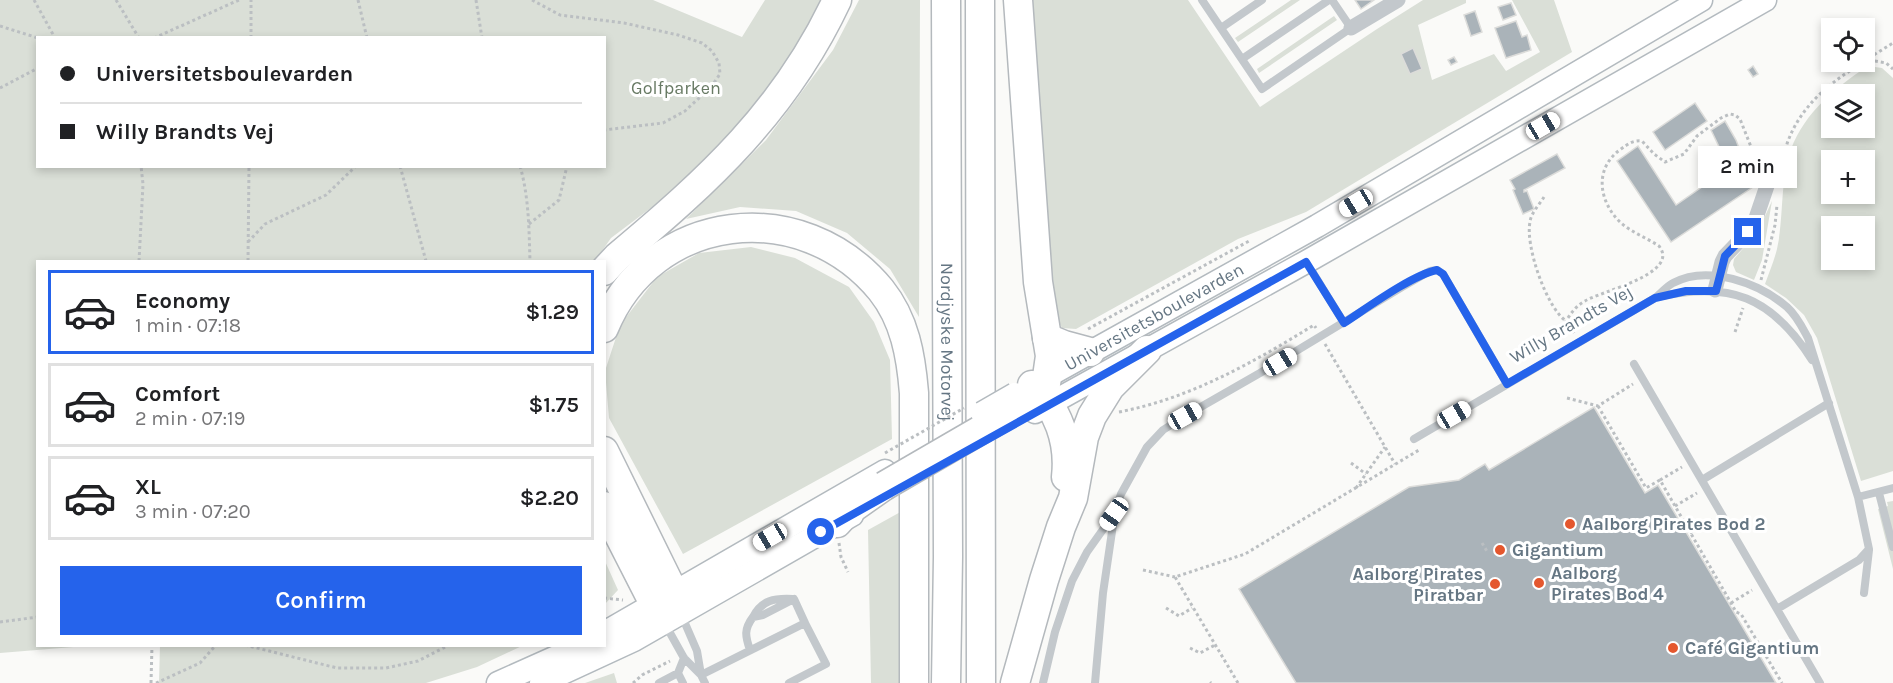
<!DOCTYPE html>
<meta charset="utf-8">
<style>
body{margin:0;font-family:Karla,sans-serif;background:#f6f6f6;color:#202124;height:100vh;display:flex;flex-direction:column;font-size:22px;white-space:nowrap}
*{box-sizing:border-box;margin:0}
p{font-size:20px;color:#757577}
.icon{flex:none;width:33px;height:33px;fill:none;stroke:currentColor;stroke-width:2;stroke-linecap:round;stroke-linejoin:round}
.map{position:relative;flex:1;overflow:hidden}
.sheet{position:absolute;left:36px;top:260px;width:570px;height:387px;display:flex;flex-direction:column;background:#fff;border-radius:0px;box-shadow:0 3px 9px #0003}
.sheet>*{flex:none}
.top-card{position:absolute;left:36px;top:36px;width:570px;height:132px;border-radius:0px;box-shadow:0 3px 9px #0003;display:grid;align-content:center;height:132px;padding:0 24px;background:#fff}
.tools{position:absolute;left:1821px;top:18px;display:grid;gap:12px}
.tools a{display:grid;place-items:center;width:54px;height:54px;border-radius:0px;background:#fff;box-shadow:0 3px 9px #0003;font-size:30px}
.end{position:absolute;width:27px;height:27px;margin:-14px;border:8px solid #2563eb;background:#fff;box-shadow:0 0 0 3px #fff}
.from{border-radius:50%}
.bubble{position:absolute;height:42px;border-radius:0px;background:#fff;box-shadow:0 3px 9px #0003;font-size:20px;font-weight:600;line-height:42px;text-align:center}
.car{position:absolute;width:18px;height:36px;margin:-18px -9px;border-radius:8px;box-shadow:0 0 4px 2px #0007;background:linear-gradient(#fff 24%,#345 0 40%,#fff 0 76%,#345 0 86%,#fff 0)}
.top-card b{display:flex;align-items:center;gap:21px;height:57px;font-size:22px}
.top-card b+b{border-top:2px solid #e0e0e0}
.top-card i{width:15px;height:15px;background:#202124}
ul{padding:10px 0 0;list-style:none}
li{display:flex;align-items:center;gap:18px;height:84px;margin:0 12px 9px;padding:0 12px;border:3px solid #e0e0e0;border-radius:0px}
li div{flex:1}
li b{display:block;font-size:22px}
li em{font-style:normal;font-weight:600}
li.on{border-color:#2563eb}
li>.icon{width:54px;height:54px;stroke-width:1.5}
.cta{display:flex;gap:12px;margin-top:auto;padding:12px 24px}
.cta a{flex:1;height:69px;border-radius:0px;background:#2563eb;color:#fff;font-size:24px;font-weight:600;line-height:69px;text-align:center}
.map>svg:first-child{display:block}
</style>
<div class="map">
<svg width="1893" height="683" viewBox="0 0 1893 683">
<rect width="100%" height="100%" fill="#fafaf8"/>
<!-- green -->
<path fill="#dadfd7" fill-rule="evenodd" d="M0,0H653L742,37L765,0H821L779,77L700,171L611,238L595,261H38V645H98L0,653ZM38,38H604V166H38Z
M859,0H920L919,317L890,269L847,233L796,211L740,207L686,219L766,140L833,50Z
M1031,0H1188L1260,107L1377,29L1423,0H1466V3L1418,25L1432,80L1494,54L1506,71L1540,52L1512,0H1554L1572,52L1306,212L1238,239L1076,329L1062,328L1055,315Z
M1291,0H1300L1238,42L1235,38Z
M1334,16L1337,20L1259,73L1257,69Z
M1868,66L1882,68L1893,78V471L1861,481L1817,338L1804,315L1786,298L1765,284C1769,273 1774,261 1777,249C1784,218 1780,179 1791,149C1805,112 1836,87 1868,66ZM1832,94H1864V128H1832ZM1832,160H1864V194H1832ZM1832,226H1864V260H1832Z
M1772,201L1762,260L1754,280L1736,272L1733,265L1734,259L1758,231Z
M751,247L795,258L849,287L874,322L890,360L892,439L683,554L609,418L605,371L620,325L657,277L699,253Z
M1893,501V569L1878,509L1888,506L1887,502Z
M904,510L902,683H871L868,530Z
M604,559L618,590L605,604H604Z
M160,645H524L477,667L426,683H159Z
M614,673L617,683H585Z"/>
<!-- building -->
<path fill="#aab3b9" stroke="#dcdcda" stroke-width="1.5" d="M1355,0H1374L1361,9Z
M1511,3L1516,15L1503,20L1498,7Z
M1475,11L1482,32L1471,36L1464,15Z
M1516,21L1522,37L1527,35L1531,50L1506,58L1495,28Z
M1413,48L1422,69L1410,74L1401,54Z
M1454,57L1457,62L1451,65L1448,60Z
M1753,66L1758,74L1753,77L1748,70Z
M1695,103L1707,121L1665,150L1653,132Z
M1725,121L1736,140L1753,187L1671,242L1617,161L1638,146L1676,205L1706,184L1699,172L1723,155L1711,130Z
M1557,154L1565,168L1524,190V192L1527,191L1534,209L1523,214L1513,190L1515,189L1510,180Z
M1594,407L1645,493L1658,485L1776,683H1296L1239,589L1409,487L1459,480L1485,464L1489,470Z"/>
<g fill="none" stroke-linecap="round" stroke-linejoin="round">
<defs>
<g id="secondary">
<path id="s1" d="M1037,382L1317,226L1701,0"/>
<path d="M1035,412L1306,262L1765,0"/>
<path d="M604,633L885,471"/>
<path d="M498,683L583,645"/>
<path d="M541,683L634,640L852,515"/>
</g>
<g id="motorway">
<path id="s2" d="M946,0L948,557L946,683"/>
<path d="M980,0L981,683"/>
<path d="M604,271L617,257C709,180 785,111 837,0"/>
<path d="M604,328C652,211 802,194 881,290C905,320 911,356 914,393V683"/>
<path d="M1047,338L1064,345L1090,352"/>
<path d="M1032,385C1058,408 1070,442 1066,477"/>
<path d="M1015,410L1034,398L1046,384L1050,356L1038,282L1018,0"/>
<path d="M604,451L674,593"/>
<path d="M604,506L654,604"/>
<path d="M837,523L847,512L884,486"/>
<path d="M1015,683L1044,580L1061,527L1073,498L1084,437L1092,416L1110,387L1147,350"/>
</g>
</defs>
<!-- secondary casing -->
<use href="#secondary" stroke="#b3babf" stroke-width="25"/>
<!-- motorway casing -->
<use href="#motorway" stroke="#b4b9bd" stroke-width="31"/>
<!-- path -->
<path stroke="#bbbfc2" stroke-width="3" stroke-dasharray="3 3" stroke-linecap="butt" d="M34,0L55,38
M116,0L139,38
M358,0L367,38
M476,0L482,38
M532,0L560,15L624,23L678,35L702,43L712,51L719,63L720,74L711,87L685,111L663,123L604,130
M0,26L38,38
M154,38L239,0
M251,38V0
M1869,60L1886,63L1893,69
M1864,61L1893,43
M0,88L38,68
M400,166L426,261
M520,166C529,197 529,230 530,261
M1782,168C1784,160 1785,149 1788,141C1802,104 1832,81 1864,62
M1544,197C1539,205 1531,213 1530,222C1525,245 1546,307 1566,321
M529,224L559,200L567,166
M248,242L265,224L326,195L356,166
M139,261L143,184L141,166
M248,261L249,166
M1761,280L1775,225L1777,205
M1088,329L1251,240
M1735,332L1743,308
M1574,333L1566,321C1571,313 1576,306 1585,301C1601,291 1681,274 1659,246C1644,236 1624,230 1613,214C1597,192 1598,165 1621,149C1628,144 1633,140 1642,141L1654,154L1665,162L1684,154L1697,136L1721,118L1730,114L1735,115L1740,119L1759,167
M1325,344L1395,464
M1567,398L1598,406L1633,384
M1598,406L1646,488L1660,480L1731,603L1736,612L1741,614L1782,683
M1119,412C1191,398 1252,363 1314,325L1316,328
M1351,463L1366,474
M1660,480L1682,467
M1356,488L1385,447
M1675,506L1697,493
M1690,533L1712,520
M839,543L841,557L848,572
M1482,543L1488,553
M1143,570L1175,577
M604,598L623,600
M1731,603L1752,590
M1166,608L1179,616L1192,608
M0,622L38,617
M245,645L337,668H386L418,661L449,645
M1190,648L1200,653L1215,645
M1210,682L1211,683
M151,683L152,645
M156,683L200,663L216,645
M633,683L642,675L670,661
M1238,683L1175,577L1245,554L1419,450"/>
<!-- service -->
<path stroke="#c3c8cc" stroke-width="8" d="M1202,0L1262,89L1351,28L1332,0
M1221,28L1262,0
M1242,59L1329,0
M1307,263L1344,323
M1657,297C1730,281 1771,296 1812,360
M1634,364L1820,683
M1414,439L1655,298C1661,293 1667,286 1673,283C1708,264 1759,283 1787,307C1797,316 1802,327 1808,338L1858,497L1869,549L1859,560L1777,609
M1702,480L1829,403
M1879,493L1893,547
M1858,497L1893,488
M1864,593L1869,550
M681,614L697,651L701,675L705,683
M753,617C762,600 774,598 793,599
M665,624L684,658L701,675
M750,650C745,636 744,629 753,617L763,615L794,599L805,623
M678,673L683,683
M701,675L805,623L826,664L789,683
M659,683L678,673L684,658
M1043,683L1055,632L1072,581L1087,552L1114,514L1121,494L1147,447L1163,430L1185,416L1260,373L1402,287L1430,271L1437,270L1443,274L1507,384
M1095,683L1103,593L1114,518"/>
<!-- minor -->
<path stroke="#c3c8cc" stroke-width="15" d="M1351,28L1398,0
M1715,290L1722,262L1725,256L1748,232L1755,221L1770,177"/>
<!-- secondary -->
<use href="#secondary" stroke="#fff" stroke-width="22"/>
<!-- motorway -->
<use href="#motorway" stroke="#fff" stroke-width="28"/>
<defs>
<path id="secondary-bridge" d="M982,413L1015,394"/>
<path id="motorway-bridge" d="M884,486L1015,410"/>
</defs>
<!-- secondary-bridge casing -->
<use href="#secondary-bridge" stroke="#b3babf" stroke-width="25" stroke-linecap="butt"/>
<!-- motorway-bridge casing -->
<use href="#motorway-bridge" stroke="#b4b9bd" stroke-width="31" stroke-linecap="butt"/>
<!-- path-bridge -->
<path stroke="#bbbfc2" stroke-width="3" stroke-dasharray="3 3" stroke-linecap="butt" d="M885,453L964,408"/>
<!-- secondary-bridge -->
<use href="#secondary-bridge" stroke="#fff" stroke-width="22"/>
<!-- motorway-bridge -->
<use href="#motorway-bridge" stroke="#fff" stroke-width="28"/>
</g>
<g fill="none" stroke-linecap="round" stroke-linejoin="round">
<!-- route -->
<path stroke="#2563eb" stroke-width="8" d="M821,532L1306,262L1344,323C1367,308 1412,275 1437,270L1443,274L1507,384L1655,298L1686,291H1716L1725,256L1748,232"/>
</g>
<!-- markers -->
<g fill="#e4572e" stroke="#fff" stroke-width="2">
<circle cx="1570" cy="524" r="6"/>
<circle cx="1500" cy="550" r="6"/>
<circle cx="1539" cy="583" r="6"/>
<circle cx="1495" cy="584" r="6"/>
<circle cx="1673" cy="648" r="6"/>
</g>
<g text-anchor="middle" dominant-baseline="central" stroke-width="6" stroke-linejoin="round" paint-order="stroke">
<!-- park labels -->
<g font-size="18" fill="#687a64" stroke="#fff">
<text x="676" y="88">Golfparken</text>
</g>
<!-- street labels -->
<g font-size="18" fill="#657683" stroke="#fff">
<text stroke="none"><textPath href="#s1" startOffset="134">Universitetsboulevarden</textPath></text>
<text transform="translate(1571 324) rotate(-30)">Willy Brandts Vej</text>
<text stroke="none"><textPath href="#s2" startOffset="342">Nordjyske Motorvej</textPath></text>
</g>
<!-- poi labels -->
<g font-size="18" font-weight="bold" fill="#657683" stroke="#fff" text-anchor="start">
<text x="1582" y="524">Aalborg Pirates Bod 2</text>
<text x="1512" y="550">Gigantium</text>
<text x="1551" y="573">Aalborg<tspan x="1551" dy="21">Pirates Bod 4</tspan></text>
<text x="1483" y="574" text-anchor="end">Aalborg Pirates<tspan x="1483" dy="21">Piratbar</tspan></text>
<text x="1685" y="648">Café Gigantium</text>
</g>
</g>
</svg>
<div class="tools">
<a><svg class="icon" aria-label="locate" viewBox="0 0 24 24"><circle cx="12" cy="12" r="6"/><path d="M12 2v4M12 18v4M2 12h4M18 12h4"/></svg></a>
<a><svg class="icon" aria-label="layers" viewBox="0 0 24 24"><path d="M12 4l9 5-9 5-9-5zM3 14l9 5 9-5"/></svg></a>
<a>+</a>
<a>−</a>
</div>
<i class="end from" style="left:821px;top:532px"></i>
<i class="end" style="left:1748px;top:232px"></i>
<div class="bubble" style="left:1698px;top:146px;width:99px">2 min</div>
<i class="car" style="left:1543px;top:126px;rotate:60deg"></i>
<i class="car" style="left:1356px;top:203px;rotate:239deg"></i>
<i class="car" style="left:1280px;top:362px;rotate:59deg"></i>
<i class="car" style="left:1454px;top:415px;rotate:60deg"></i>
<i class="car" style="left:1185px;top:416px;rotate:61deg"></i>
<i class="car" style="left:1114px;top:514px;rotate:215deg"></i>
<i class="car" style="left:770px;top:537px;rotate:240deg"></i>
<div class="top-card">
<b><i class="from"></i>Universitetsboulevarden</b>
<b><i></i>Willy Brandts Vej</b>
</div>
<section class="sheet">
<ul>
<li class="on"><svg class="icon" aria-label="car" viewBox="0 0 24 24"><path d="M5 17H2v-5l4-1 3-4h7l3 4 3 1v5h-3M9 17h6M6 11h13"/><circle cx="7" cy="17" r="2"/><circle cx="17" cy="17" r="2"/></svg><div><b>Economy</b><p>1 min · 07:18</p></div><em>$1.29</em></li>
<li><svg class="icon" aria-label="car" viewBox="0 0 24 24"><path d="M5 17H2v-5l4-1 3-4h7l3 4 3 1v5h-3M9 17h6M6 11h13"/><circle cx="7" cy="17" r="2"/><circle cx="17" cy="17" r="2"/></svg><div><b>Comfort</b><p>2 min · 07:19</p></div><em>$1.75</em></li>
<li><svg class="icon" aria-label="car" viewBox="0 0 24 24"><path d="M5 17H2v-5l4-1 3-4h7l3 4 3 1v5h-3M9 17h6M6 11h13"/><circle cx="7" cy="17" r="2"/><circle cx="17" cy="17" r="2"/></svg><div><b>XL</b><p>3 min · 07:20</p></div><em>$2.20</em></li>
</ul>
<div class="cta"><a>Confirm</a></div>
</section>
</div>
